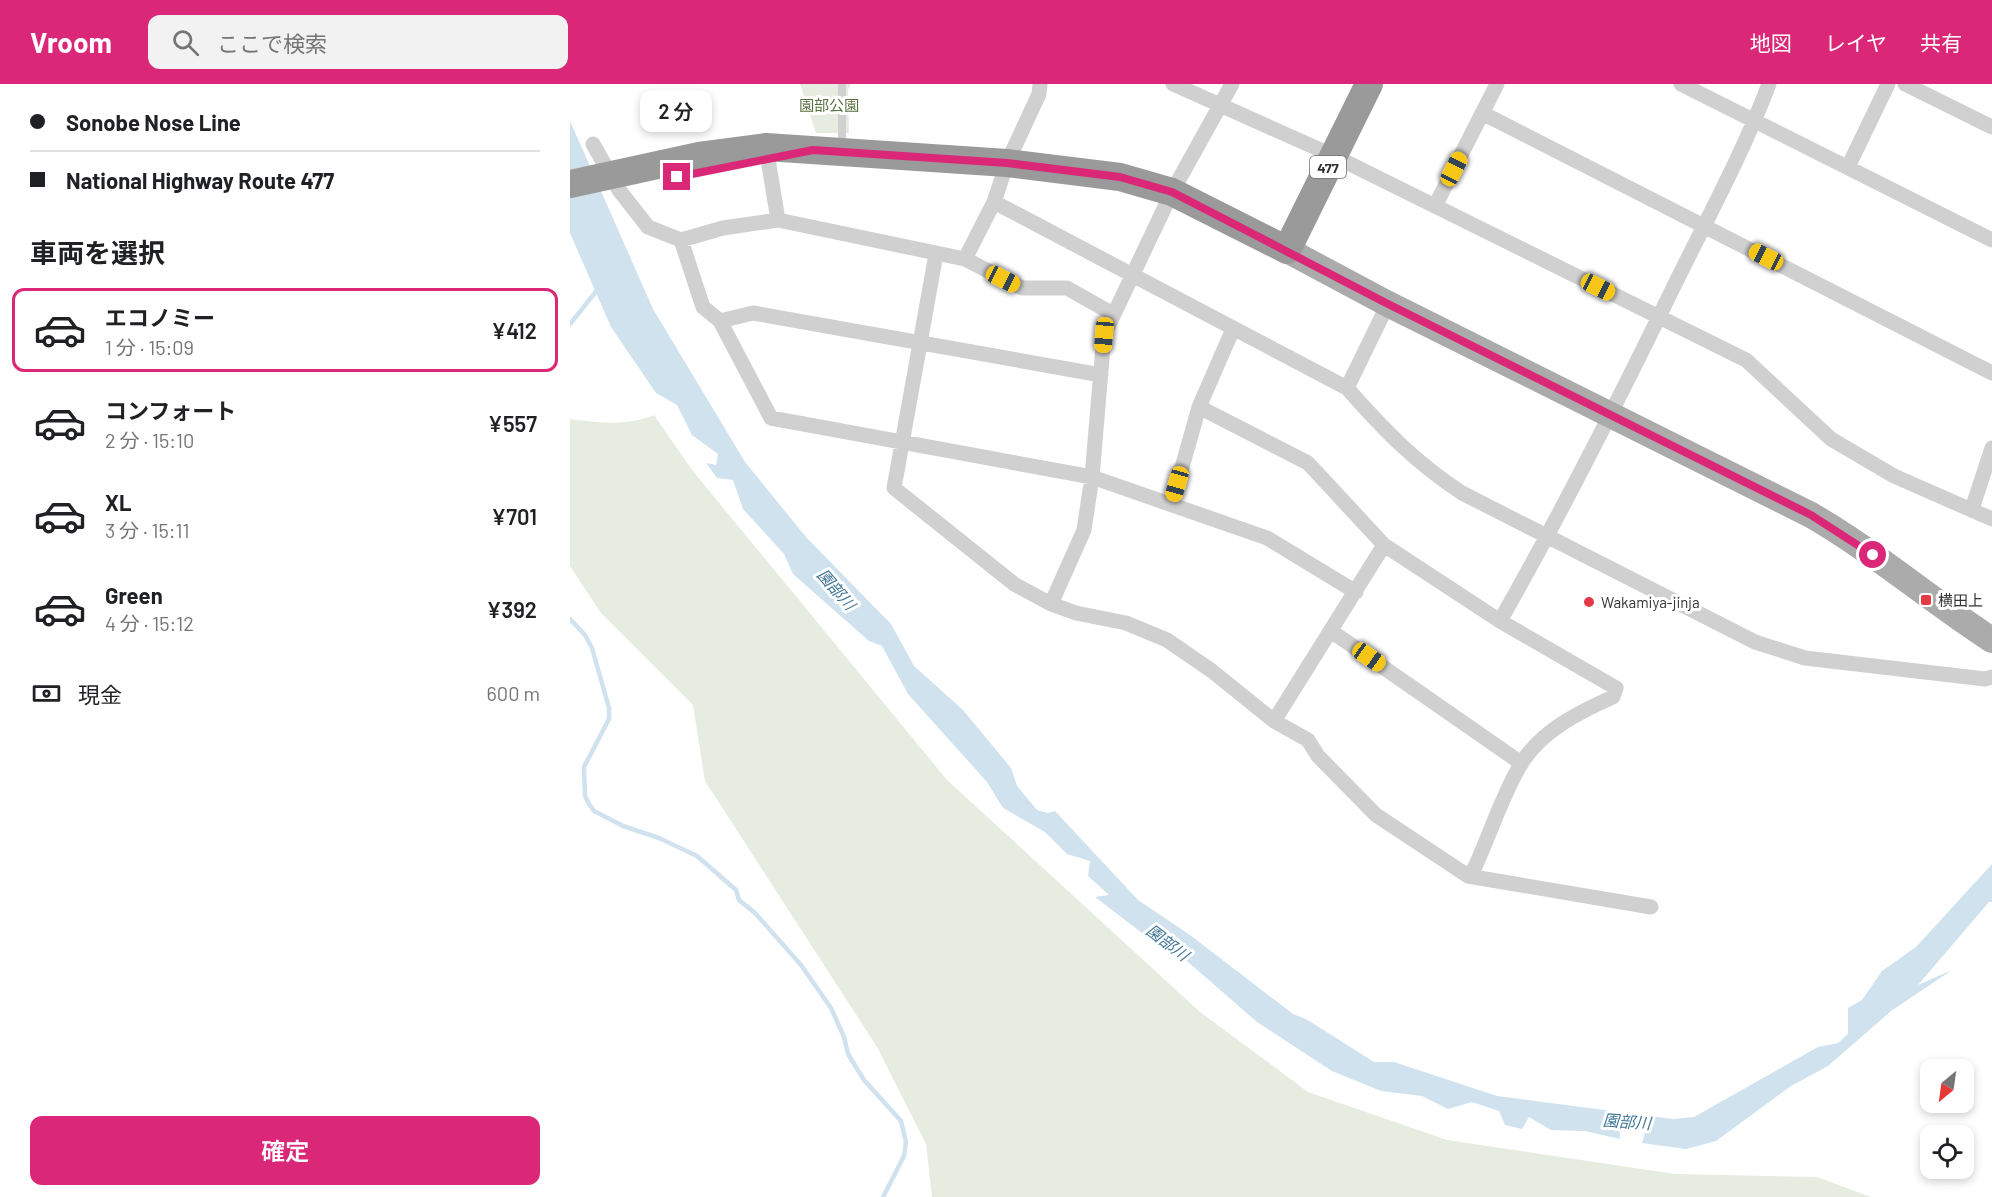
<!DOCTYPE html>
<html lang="ja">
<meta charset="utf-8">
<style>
body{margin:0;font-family:Barlow,"Noto Sans JP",sans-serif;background:#f2f2f2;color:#202124;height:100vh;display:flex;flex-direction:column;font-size:22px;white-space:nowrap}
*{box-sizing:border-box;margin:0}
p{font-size:20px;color:#757577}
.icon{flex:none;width:33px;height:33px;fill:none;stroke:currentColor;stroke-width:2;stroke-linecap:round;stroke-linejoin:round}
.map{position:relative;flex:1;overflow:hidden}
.panel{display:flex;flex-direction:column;background:#fff;width:570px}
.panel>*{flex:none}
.top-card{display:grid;align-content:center;height:132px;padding:0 30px;background:#fff}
.needle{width:39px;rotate:209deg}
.buttons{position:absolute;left:1350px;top:975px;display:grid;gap:12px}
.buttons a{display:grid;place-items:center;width:54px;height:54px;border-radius:12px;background:#fff;box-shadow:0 3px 9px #0003;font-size:30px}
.end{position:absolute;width:27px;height:27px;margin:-14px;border:8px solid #db2777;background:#fff;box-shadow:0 0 0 3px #fff}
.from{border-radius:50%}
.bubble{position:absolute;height:42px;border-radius:12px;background:#fff;box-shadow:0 3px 9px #0003;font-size:20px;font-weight:600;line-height:42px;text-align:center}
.car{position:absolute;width:18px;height:36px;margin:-18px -9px;border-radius:8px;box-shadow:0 0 4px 2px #0007;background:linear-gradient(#f5c518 24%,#345 0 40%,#f5c518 0 76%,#345 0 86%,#f5c518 0)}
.top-card b{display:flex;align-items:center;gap:21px;height:57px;font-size:22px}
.top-card b+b{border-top:2px solid #e0e0e0}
.top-card i{width:15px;height:15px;background:#202124}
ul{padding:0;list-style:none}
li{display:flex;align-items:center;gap:18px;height:84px;margin:0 12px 9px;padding:0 18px;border:3px solid transparent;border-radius:12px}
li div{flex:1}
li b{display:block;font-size:22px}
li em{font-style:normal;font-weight:600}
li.selected{border-color:#db2777}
li>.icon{width:54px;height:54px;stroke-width:1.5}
h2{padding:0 30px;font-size:27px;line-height:72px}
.pay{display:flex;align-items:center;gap:15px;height:66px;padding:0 30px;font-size:22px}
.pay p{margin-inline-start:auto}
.primary-button{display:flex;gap:12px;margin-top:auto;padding:12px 30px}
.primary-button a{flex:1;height:69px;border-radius:12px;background:#db2777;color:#fff;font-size:24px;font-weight:600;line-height:69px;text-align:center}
header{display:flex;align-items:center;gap:36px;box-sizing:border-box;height:84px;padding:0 30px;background:#db2777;color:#fff}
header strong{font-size:28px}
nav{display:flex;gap:33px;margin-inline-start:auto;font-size:21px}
.search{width:420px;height:54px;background:#f2f2f2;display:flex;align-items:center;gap:15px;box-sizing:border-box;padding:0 21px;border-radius:12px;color:#757577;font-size:22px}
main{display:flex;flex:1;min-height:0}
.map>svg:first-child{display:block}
</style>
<header>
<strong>Vroom</strong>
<div class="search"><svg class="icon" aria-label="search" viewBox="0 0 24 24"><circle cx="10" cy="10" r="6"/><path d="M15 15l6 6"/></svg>ここで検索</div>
<nav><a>地図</a><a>レイヤ</a><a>共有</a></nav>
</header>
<main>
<section class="panel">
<div class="top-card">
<b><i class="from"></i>Sonobe Nose Line</b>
<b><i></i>National Highway Route 477</b>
</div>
<h2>車両を選択</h2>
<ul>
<li class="selected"><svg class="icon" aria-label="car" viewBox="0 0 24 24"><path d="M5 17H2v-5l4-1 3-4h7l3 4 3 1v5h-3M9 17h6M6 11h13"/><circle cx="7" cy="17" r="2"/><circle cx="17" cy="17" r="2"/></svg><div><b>エコノミー</b><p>1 分 · 15:09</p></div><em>¥412</em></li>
<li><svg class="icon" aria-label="car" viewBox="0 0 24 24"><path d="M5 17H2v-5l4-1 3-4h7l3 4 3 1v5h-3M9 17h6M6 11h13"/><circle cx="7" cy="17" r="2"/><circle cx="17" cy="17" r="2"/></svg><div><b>コンフォート</b><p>2 分 · 15:10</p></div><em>¥557</em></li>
<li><svg class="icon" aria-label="car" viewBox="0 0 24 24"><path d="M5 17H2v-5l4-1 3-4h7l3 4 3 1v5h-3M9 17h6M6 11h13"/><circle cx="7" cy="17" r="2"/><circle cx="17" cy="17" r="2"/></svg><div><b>XL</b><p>3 分 · 15:11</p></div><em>¥701</em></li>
<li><svg class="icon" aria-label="car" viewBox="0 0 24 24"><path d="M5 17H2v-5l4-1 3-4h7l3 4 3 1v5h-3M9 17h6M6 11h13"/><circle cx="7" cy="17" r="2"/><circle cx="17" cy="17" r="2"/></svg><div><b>Green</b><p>4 分 · 15:12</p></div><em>¥392</em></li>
</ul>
<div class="pay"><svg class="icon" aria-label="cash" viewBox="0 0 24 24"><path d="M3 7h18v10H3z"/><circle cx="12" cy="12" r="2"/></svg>現金<p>600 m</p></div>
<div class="primary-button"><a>確定</a></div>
</section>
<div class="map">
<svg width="1422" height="1113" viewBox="0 0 1422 1113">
<rect width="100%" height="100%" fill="#fff"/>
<!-- green -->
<path fill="#e6ecdf" d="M230,0H281L278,6L279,49H246Z
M84,331L122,386L377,696L630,928L738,1008L877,1056L1105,1090L1247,1093L1301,1113H362L356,1060L307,963L135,697L123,621L31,529L0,482V335C28,339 58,342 84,331Z"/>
<!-- water -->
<path fill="#cfe2ee" d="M0,37L83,225L175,378L236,453L321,540L344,582L393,626L441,684L447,702L467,726L478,729L485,727L568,816L620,851L723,930L736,935L804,978H824L927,1012L1103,1035L1124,1033L1248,963L1268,959L1278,950V924L1292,916L1312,887L1346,863L1422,780V818H1419L1348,901L1382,886L1321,927L1258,982L1221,1002L1146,1057L1116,1065L1072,1059L1076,1045L1049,1042L1050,1055L1015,1047L981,1046L959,1033L952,1045L935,1041L929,1027L902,1018L878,1025L852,1012L811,1007L762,987L687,938L610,871L572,849L525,813L539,811L518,792L520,777L497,770L475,748L433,724L417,698L338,610L312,562L299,557L223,490L214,470L173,425L163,396L147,394L136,379L146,381L148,370L122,351L107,321L86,309L41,243L0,149Z"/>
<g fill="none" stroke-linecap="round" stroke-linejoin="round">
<!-- stream -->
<path stroke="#cfe2ee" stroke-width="4.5" d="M0,240L28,205
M0,535L15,551L22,564L39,624V635L14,683L15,712L19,720L24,727L53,742L89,754L127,772L166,806L169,816L185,829L231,881L261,924L274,953L278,970L294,996L331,1037L336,1058L334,1072L313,1113"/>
<!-- lane -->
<path stroke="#d0d0d0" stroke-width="8" d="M272,0V64"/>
<!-- street -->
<path stroke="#d0d0d0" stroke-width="15" d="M603,0L764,72L1176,276L1261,355L1324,392L1422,435
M1111,0L1422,156
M1335,0L1422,43
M912,29L1422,289
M23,60L49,106L78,143L111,156L153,144L208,136L395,175L452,204H497L543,230
M196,63L208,136
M1278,83L1318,0
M424,118L777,304C813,345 846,379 892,409L1185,558L1235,574L1415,595L1422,593
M865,122L927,0
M111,156L133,223L150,237L201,334L522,393L697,454L786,508
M366,170L324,404L444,500L481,520L506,529L556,539L597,556L642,587L704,637L738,656L748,672L806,731L898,792L1081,823
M395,175L424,118L437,79L469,10L470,0
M150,237L183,229L531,291
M777,304L818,220
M629,323L738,379L814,461L930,537L1046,604L1043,613C1009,628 971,647 951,680C933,709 919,753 904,785L898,792
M602,419L629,323L663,245
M1402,425L1422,364
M481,520L514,446L522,393L534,251L602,108L662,0
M930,537C992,428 1049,315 1104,202C1137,135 1173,69 1199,0
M761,547L951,679
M704,637L814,461"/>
<!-- primary -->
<path stroke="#ababab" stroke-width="26" d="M717,166L818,220L1241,431C1305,468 1360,516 1422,556"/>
<!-- highway -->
<path stroke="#9a9a9a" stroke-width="28" d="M0,100L129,72L196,63L437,79L550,93L602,108L717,166L799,0"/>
</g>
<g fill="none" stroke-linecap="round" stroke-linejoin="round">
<!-- route -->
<path stroke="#db2777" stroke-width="8" d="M107,93L243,66L437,79L550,93L602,108L818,220L1241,431L1303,471"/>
</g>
<!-- markers -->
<g fill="#e63946" stroke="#fff" stroke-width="2">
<rect x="1350" y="510" width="12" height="12" rx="3"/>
<circle cx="1019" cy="518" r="6"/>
</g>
<g text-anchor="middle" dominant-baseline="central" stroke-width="6" stroke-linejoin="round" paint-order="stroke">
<!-- shield labels -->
<rect fill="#fff" stroke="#707070" stroke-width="1.5" x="740" y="72" width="36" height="22" rx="4.5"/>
<g font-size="14" font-weight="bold" fill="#333">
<text x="758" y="83">477</text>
</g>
<!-- park labels -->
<g font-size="15" fill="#56703f" stroke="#fff">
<text x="259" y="21">園部公園</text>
</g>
<!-- poi labels -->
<g font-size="15" fill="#333" stroke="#fff" text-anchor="start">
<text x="1368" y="516">横田上</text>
<text x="1031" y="518">Wakamiya-jinja</text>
</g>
<!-- water labels -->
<g font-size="16" font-style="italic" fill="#3f7597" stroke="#fff">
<text transform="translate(267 505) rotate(49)">園部川</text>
<text transform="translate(598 858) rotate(37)">園部川</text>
<text transform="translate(1057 1037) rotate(4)">園部川</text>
</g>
</g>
</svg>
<div class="buttons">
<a><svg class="needle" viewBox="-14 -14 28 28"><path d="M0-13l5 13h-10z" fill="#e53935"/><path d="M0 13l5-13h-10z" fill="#757577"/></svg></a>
<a><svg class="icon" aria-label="locate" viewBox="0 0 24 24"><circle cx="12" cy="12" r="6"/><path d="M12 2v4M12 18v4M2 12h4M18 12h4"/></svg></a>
</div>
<i class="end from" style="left:1303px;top:471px"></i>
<i class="end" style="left:107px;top:93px"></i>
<div class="bubble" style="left:70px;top:6px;width:72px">2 分</div>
<i class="car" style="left:884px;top:85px;rotate:27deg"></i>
<i class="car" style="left:1196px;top:173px;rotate:297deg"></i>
<i class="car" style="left:433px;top:195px;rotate:117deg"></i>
<i class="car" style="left:1028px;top:203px;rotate:117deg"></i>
<i class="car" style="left:534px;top:251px;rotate:185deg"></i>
<i class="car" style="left:607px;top:400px;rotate:196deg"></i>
<i class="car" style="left:799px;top:573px;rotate:125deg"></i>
</div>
</main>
